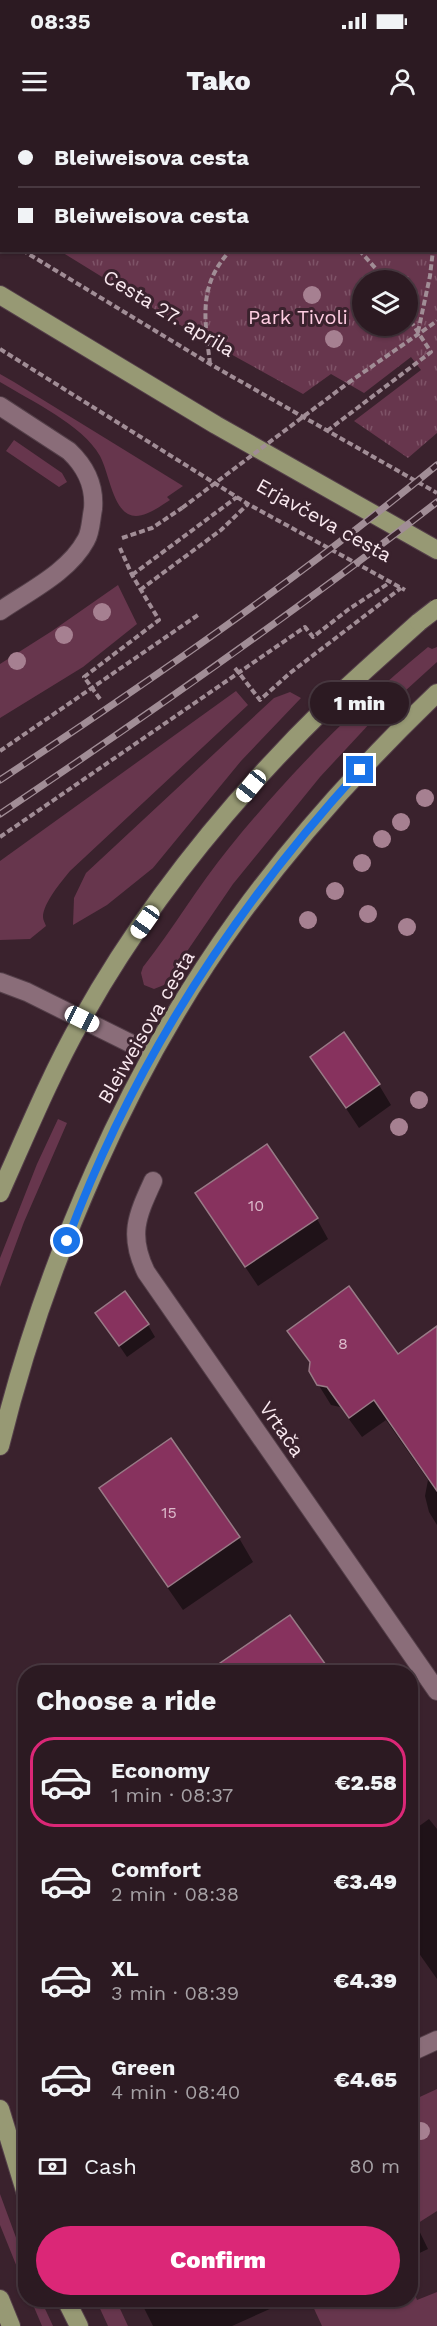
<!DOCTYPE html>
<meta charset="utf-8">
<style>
body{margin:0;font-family:"Work Sans",sans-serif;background:#38272f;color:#f1f3f6;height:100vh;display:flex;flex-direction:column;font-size:22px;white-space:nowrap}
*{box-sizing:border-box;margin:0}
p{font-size:20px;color:#a6a1a5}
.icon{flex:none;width:33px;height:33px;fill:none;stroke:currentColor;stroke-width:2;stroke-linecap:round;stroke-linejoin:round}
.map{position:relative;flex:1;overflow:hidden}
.details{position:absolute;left:18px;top:1545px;width:400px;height:642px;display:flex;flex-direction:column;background:#2c1a22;border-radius:24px;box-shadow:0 2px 4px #0004,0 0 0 2px #483840}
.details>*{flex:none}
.banner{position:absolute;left:0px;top:0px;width:438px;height:132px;box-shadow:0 2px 4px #0004,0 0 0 2px #483840;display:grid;align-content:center;height:132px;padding:0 18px;background:#2c1a22}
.buttons{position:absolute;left:352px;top:150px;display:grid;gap:12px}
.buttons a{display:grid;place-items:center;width:66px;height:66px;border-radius:50%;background:#2c1a22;box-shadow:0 2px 4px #0004,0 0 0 2px #483840;font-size:30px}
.end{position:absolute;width:27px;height:27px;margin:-14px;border:8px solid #1a73e8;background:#fff;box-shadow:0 0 0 3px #fff}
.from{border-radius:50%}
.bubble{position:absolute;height:42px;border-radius:21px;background:#2c1a22;box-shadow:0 2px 4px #0004,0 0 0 2px #483840;font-size:20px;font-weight:800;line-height:42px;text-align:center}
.car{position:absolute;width:18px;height:36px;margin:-18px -9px;border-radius:8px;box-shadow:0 0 4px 2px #0007;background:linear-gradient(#fff 24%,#345 0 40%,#fff 0 76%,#345 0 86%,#fff 0)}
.banner b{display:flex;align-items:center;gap:21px;height:57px;font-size:22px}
.banner b+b{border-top:2px solid #483840}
.banner i{width:15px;height:15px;background:#f1f3f6}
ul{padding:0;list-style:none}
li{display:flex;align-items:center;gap:18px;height:90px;margin:0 12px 9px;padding:0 6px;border:3px solid transparent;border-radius:24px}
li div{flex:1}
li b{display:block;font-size:22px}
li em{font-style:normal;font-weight:800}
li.active{border-color:#db2777}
li>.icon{width:54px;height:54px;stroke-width:1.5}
h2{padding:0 18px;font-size:27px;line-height:72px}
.pay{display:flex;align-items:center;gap:15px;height:66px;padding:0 18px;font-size:22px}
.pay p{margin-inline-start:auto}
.cta{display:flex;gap:12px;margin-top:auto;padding:12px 18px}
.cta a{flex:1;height:69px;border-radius:36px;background:#db2777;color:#fff;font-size:24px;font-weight:800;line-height:69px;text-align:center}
.status{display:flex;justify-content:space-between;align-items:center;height:42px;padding:0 30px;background:#2c1a22;direction:ltr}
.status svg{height:16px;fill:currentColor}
header{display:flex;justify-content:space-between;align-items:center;height:78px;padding:0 18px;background:#2c1a22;font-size:27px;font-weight:800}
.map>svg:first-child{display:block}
</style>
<div class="status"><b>08:35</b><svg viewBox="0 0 49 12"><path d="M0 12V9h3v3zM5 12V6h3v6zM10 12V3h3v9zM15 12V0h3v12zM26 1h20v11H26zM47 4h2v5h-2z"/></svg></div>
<header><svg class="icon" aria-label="menu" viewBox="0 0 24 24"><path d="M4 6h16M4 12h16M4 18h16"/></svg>Tako<svg class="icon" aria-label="person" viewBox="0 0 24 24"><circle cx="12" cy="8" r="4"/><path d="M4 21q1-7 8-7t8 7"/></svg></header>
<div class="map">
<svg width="437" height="2206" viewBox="0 0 437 2206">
<defs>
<pattern id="park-tufts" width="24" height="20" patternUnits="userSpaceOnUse" patternTransform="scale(1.5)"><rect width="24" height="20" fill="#67364d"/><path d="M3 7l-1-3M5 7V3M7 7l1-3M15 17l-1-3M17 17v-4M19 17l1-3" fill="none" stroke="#7e5367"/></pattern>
</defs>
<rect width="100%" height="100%" fill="#3a222d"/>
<!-- green -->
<path fill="#67364d" d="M0,254L14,262L183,366L167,377L170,380C159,387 141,401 128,394C112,385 109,353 100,336C83,305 31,281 0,262Z
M14,320L62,353L67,362L59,367L6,331Z
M118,465L137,504L83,547L0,598V544L52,511Z
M428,527L432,529L437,527V542L372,601L320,657L233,764L164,865L154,869L144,865L141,853L143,847C173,809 198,766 229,728C288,655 355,587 428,527Z
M236,571L248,585L70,751C62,761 43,783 43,797C43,800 45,803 46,806L30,819L0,820V741Z
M290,572L301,578L241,641L153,748L107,785L73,805L74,778L86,753L274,578Z
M58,999L67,1003L24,1102L0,1167V1138L37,1044Z
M437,1969V2091L415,2105L411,2096V1981Z
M0,2074L25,2142V2167L0,2105Z
M411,2164L417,2180L437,2172V2206H322L310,2180H411Z
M31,2180H41L53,2206H42Z
M96,2180H116L128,2206H108Z"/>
<!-- park -->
<path fill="url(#park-tufts)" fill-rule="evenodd" d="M0,0H437V313L408,338L354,301L421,250L411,237L364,273L331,254L303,274L198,216L60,131L436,130V2H2L1,95ZM363,160H408V206H363Z"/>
<!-- shadow -->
<path fill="#0007" d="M312,937L379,965L391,985L359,1008Z
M209,1093L317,1099L328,1119L258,1166Z
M97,1193L148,1205L155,1217L127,1237Z
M437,1208V1405L429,1392L425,1376L428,1360L386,1300L362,1317L340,1287L331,1285L310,1251L311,1245L289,1212L398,1236Z
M101,1368L239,1418L253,1442L183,1490L115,1392Z
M228,1540L323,1544L328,1552H235Z
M429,1699L437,1709V1859L411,1822V1712Z
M411,2094L428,2129L411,2137Z
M140,2180H268L272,2188L232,2206H153Z"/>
<!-- building -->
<path fill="#87325e" stroke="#987a86" stroke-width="1.5" d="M344,912L380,964L346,988L310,937Z
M267,1024L318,1098L245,1147L195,1073Z
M349,1166L398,1234L437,1206V1371L374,1280L349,1298L327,1267L317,1265L309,1251L310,1242L287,1211Z
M125,1171L149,1204L119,1226L95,1193Z
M171,1318L240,1417L168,1467L99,1368Z
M290,1495L331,1552H207Z"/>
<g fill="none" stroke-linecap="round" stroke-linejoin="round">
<defs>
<path id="minor" d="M0,286L69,331C86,347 95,365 93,389C91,398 91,412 86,420C69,452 29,471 0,491
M0,862L27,872L152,934
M153,1061C137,1096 128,1115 146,1152L437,1571
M411,1932L437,1920"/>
<path id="major" d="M0,175L216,305L437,430
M0,1073C26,1015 50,956 81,901C146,784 234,677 329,584C358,556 389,529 419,502
M0,1326C45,1143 128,950 239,797C298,716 365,642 437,573
M0,1989L26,2074
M0,2179L11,2206
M66,2180L79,2206"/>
</defs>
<!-- minor casing -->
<use href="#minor" stroke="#543f49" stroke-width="20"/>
<!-- major casing -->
<use href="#major" stroke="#543f49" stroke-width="20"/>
<!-- path -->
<path stroke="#a18d96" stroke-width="4" stroke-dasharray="6 3" stroke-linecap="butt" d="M422,0L423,2
M436,74L437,77
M436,103L437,92
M0,117L2,118
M22,130L210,244L437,373
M359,130L386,160
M418,212L430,156L433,130
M0,229L248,384L405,470
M210,244C205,200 197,165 231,130
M348,263L437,201
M327,311L431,232L408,197
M122,418L152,408L182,388
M132,455L237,377
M140,470L221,410L248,384
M235,548L260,580L290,553L401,468
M100,579L84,557L159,500L132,455L120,428
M0,631L198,495
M0,717L305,507L313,517L349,489L389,463"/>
<!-- minor -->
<use href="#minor" stroke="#8a6d79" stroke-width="18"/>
<!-- major -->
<use href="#major" stroke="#979974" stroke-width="18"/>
<defs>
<path id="rail" d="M0,660C150,561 298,459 437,345
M0,694C149,594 295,492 437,382"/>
</defs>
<!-- rail casing -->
<use href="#rail" stroke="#a18d96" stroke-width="7"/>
<!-- rail -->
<use href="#rail" stroke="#3a222d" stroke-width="4.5" stroke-dasharray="14" stroke-linecap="butt"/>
<defs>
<path id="major-bridge" d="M419,502L437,488"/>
</defs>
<!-- major-bridge casing -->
<use href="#major-bridge" stroke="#543f49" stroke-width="20" stroke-linecap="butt"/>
<!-- path-bridge -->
<path stroke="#a18d96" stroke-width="4" stroke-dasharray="6 3" stroke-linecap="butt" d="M182,388L348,263"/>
<!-- major-bridge -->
<use href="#major-bridge" stroke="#979974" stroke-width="18"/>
</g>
<!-- trees -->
<g fill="#a68091">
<circle cx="312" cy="175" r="9"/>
<circle cx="334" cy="219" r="9"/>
<circle cx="102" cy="492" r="9"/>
<circle cx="64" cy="515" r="9"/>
<circle cx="17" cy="541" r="9"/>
<circle cx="425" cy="678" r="9"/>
<circle cx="401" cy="702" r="9"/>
<circle cx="382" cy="719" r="9"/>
<circle cx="362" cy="743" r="9"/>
<circle cx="335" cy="771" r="9"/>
<circle cx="368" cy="794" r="9"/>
<circle cx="308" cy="800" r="9"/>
<circle cx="407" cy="807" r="9"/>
<circle cx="419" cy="980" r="9"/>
<circle cx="399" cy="1007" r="9"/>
<circle cx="421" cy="2011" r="9"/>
</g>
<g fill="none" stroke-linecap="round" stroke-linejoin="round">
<!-- route -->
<path stroke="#1a73e8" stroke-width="8" d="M67,1121C132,945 234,788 360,650"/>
</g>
<g text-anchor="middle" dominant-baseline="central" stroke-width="6" stroke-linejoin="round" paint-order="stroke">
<!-- number labels -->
<g font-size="16" fill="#dcbacb">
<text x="256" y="1085">10</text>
<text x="343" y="1223">8</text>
<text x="169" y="1392">15</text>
</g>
<!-- street labels -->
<g font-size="20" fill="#f9e8ef" stroke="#3a222d">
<text transform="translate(169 193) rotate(31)">Cesta 27. aprila</text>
<text transform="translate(324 400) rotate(29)">Erjavčeva cesta</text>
<text transform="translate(146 907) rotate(-60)">Bleiweisova cesta</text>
<text transform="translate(282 1309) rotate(55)">Vrtača</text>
</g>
<!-- park labels -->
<g font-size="20" fill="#ffcde2" stroke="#3a222d">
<text x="298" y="197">Park Tivoli</text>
</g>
</g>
</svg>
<div class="buttons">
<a><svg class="icon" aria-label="layers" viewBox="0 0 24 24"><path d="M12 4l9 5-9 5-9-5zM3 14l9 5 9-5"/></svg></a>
</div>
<i class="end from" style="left:67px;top:1121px"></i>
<i class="end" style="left:360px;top:650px"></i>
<div class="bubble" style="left:310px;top:562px;width:99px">1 min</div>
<i class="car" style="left:251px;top:666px;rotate:219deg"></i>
<i class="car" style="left:145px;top:802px;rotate:215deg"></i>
<i class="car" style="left:82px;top:899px;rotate:116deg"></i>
<div class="banner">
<b><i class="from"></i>Bleiweisova cesta</b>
<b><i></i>Bleiweisova cesta</b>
</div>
<section class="details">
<h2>Choose a ride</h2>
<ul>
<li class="active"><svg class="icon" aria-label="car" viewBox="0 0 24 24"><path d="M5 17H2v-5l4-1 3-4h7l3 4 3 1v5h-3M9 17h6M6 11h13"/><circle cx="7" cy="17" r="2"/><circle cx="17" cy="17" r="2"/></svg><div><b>Economy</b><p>1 min · 08:37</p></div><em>€2.58</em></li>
<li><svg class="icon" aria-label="car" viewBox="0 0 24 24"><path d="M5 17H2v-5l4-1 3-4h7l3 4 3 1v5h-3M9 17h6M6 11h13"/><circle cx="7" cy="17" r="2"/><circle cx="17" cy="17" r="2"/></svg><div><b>Comfort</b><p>2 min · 08:38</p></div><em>€3.49</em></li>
<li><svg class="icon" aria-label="car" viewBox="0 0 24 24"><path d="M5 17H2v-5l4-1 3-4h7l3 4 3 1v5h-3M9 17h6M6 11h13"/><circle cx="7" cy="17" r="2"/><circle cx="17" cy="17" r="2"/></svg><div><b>XL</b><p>3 min · 08:39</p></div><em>€4.39</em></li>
<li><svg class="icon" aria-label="car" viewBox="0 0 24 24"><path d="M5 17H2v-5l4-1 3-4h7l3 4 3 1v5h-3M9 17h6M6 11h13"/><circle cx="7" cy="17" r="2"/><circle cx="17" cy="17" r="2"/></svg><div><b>Green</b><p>4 min · 08:40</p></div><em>€4.65</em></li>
</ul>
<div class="pay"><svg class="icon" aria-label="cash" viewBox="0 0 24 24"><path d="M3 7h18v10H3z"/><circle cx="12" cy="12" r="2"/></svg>Cash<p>80 m</p></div>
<div class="cta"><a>Confirm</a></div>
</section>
</div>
